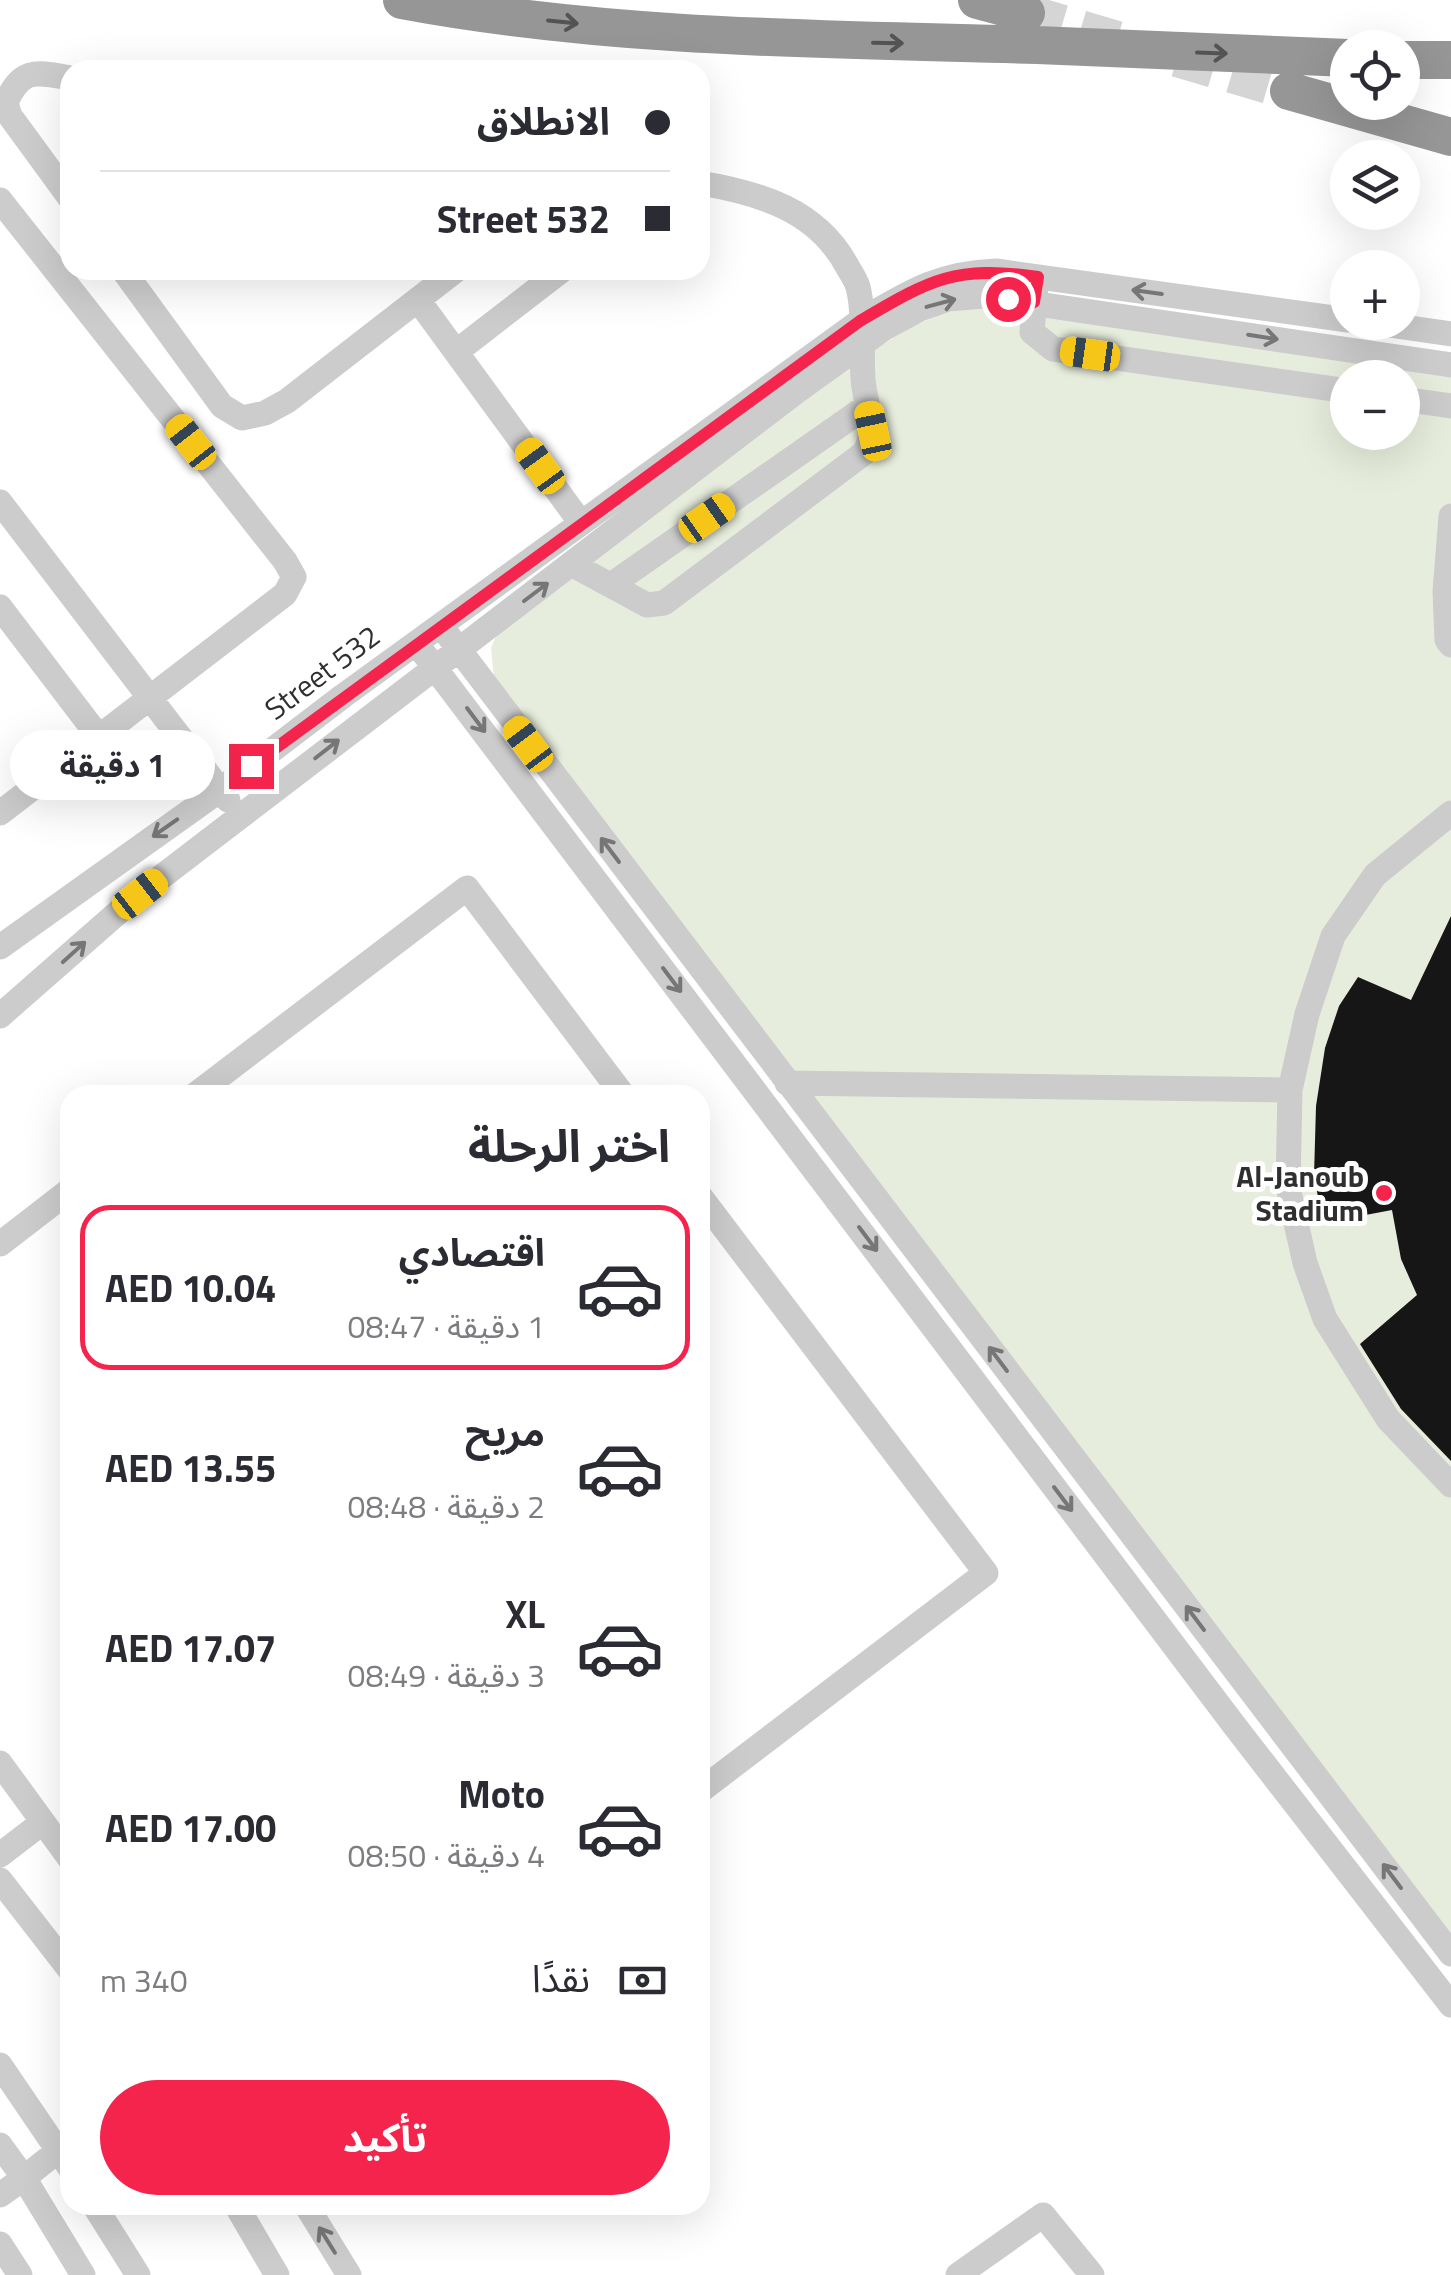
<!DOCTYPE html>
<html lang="ar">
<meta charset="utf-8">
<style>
body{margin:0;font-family:"Titillium Web","Noto Sans Arabic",sans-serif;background:#f7f7f7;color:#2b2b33;direction:rtl;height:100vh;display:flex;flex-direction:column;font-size:38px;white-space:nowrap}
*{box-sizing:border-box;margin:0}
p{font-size:32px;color:#7c7c81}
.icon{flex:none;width:55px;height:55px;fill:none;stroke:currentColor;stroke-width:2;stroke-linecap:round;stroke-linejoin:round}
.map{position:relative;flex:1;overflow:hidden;direction:ltr}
.side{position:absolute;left:60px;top:1085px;width:650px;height:1130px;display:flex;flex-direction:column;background:#fff;border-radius:30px;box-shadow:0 10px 40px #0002;direction:rtl}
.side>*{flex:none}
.top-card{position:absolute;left:60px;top:60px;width:650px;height:220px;border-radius:30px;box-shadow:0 10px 40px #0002;direction:rtl;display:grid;align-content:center;height:220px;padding:0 40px;background:#fff}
.controls{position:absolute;left:1330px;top:30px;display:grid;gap:20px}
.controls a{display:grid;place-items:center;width:90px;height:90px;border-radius:50%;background:#fff;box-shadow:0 10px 40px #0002;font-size:50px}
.end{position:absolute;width:45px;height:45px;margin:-22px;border:12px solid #f4244c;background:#fff;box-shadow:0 0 0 5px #fff}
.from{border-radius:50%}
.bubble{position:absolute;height:70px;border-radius:35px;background:#fff;box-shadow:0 10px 40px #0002;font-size:32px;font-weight:700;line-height:70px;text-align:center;direction:rtl}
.car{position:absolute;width:30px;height:60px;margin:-30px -15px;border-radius:12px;box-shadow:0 0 8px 2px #0007;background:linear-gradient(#f5c518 24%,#345 0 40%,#f5c518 0 76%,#345 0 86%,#f5c518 0)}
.top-card b{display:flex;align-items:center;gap:35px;height:95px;font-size:38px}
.top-card b+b{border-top:2px solid #e1e1e2}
.top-card i{width:25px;height:25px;background:#2b2b33}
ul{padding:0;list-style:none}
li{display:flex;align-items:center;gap:30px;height:165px;margin:0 20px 15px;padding:0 20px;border:5px solid transparent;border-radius:30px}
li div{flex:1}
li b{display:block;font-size:38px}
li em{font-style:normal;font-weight:700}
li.active{border-color:#f4244c}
li>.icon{width:90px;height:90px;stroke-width:1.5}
h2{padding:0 40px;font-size:45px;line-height:120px}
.pay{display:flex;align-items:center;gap:25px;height:110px;padding:0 40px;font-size:38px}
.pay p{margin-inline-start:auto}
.action{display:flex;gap:20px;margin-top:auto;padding:20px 40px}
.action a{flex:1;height:115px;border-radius:60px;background:#f4244c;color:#fff;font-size:40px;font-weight:700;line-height:115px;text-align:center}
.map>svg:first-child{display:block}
</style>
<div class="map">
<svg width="1451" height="2275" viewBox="0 0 1451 2275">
<rect width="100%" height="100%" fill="#fff"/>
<!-- green -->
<path fill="#e7eddc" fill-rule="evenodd" d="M987,305L1451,376V1946L494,678L491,648L501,624L875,349C920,322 935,312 987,305ZM1348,378H1402V432H1348Z"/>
<!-- building -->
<path fill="#161616" d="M1451,916V1461L1401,1409L1360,1344L1417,1295L1401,1259L1392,1210L1323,1223L1314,1176L1316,1106L1325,1048L1339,1006L1358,977L1411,1000Z"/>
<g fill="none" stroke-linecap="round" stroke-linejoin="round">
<!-- highway-tunnel -->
<path stroke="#d5d5d5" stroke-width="38" stroke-dasharray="38 19" stroke-linecap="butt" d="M1026,13L1124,42
M1177,58L1289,91"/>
<!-- minor -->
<path stroke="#ccc" stroke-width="25" d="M70,78C37,72 21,67 6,103L10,116L70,198
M0,200L285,561L294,577L285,594L0,813
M123,270L222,406L242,418L265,413L287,401L456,270
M1036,287L1032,332L1053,349L1348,391
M418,300L581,523
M1368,322L1451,334
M456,352L562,270
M1402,399L1451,406
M0,502L228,800
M1451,516L1445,591L1447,640L1451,645
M573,565L647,605L664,603L864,453C879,428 865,406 863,379C861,350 865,315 858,287C856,280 851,273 847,266C817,210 760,193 700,183
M611,585L867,406
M0,607L99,737
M441,626L1451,1954
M416,643L1234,1725L1451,2005
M1451,813L1375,875L1333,936L1307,1014L1290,1090L1288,1187L1305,1263L1325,1319L1388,1419L1451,1485
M0,947L220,790L343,696L860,321C908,293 938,273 996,271L1348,320
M0,1016L139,894L797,391L883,329L920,309L949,299L983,296L1451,365
M787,1083L1290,1090
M195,1095L467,888L623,1095
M700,1196L986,1573L700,1791
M0,1244L70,1190
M0,1763L70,1859
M0,1855L43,1822
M0,1880L70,1970
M0,2065L70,2168
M0,2145L24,2178L0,2195
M59,2150L24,2178L83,2275
M94,2205L138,2275
M236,2205L277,2275
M306,2205L349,2275
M0,2244L20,2275
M958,2275L1043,2215L1092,2275"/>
<!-- highway -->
<path stroke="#969696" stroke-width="38" d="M402,0C611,39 825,39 1037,45C1140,49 1244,54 1348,58
M977,0L1026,13
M1402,60H1451
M1289,91L1451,137"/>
</g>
<!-- one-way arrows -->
<defs><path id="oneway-shaft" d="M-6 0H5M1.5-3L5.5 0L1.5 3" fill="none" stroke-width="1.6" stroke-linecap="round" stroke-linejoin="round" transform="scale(2.5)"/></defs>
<g stroke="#535353">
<use href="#oneway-shaft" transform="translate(563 22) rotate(6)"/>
<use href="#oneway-shaft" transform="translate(888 43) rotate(1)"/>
<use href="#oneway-shaft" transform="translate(1212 53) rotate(2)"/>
</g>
<g stroke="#767676">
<use href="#oneway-shaft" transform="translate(1147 292) rotate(-172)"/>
<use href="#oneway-shaft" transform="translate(941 303) rotate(-15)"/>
<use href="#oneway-shaft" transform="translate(1263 337) rotate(9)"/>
<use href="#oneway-shaft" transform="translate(536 592) rotate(-37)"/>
<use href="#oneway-shaft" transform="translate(476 720) rotate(53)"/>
<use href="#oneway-shaft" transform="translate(327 749) rotate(-38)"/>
<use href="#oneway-shaft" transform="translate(165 828) rotate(145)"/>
<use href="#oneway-shaft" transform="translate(610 850) rotate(-127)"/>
<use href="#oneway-shaft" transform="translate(74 952) rotate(-42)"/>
<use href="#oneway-shaft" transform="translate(672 980) rotate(53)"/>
<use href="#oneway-shaft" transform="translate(868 1239) rotate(53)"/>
<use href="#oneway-shaft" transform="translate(998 1359) rotate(-127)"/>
<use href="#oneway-shaft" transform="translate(1063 1499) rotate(53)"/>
<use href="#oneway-shaft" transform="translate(1195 1618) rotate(-127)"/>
<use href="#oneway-shaft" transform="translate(1392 1876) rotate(-127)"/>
<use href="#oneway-shaft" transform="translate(327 2240) rotate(-122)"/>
</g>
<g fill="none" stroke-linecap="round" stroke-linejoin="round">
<!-- route -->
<path stroke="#f4244c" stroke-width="12" d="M251,766L860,321C930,280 954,265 1038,277L1034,302L1008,299"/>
</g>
<!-- markers -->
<circle fill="#f4244c" stroke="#fff" stroke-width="4" cx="1384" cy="1193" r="10"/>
<g text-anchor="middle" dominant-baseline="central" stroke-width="10" stroke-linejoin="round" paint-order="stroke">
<!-- street labels -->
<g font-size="30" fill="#2f2f2f" stroke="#fff">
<text transform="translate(322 672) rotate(-37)">Street 532</text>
</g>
<!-- poi labels -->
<g font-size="30" font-weight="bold" fill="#2f2f2f" stroke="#fff" text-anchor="end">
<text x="1364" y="1176">Al-Janoub<tspan x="1364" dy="34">Stadium</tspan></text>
</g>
</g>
</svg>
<div class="controls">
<a><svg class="icon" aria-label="locate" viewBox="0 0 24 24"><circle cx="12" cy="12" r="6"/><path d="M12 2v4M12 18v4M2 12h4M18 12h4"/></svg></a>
<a><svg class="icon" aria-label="layers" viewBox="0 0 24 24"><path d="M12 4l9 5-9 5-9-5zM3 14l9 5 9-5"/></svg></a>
<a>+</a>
<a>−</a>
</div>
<i class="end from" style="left:1008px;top:299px"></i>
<i class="end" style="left:251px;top:766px"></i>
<div class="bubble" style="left:10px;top:730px;width:205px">1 دقيقة</div>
<i class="car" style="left:1090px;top:354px;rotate:278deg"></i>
<i class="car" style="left:873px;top:431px;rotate:348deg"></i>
<i class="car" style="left:191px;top:442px;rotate:322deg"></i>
<i class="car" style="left:540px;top:466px;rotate:324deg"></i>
<i class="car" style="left:707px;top:518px;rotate:55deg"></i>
<i class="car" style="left:528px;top:744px;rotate:323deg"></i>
<i class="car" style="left:140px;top:894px;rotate:52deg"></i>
<div class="top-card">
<b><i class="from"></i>الانطلاق</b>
<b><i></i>Street 532</b>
</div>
<section class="side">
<h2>اختر الرحلة</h2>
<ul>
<li class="active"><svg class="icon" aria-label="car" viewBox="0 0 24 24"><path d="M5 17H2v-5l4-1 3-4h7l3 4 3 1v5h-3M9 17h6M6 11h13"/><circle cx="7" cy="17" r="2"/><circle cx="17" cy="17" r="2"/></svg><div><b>اقتصادي</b><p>1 دقيقة · 08:47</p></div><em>AED 10.04</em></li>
<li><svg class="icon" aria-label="car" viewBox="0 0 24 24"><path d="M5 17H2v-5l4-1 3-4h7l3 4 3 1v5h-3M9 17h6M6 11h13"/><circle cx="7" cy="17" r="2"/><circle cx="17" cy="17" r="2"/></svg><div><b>مريح</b><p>2 دقيقة · 08:48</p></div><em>AED 13.55</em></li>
<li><svg class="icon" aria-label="car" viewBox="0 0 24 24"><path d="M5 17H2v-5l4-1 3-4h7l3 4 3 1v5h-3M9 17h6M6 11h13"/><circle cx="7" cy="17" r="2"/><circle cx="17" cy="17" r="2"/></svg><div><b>XL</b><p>3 دقيقة · 08:49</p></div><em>AED 17.07</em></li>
<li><svg class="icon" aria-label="car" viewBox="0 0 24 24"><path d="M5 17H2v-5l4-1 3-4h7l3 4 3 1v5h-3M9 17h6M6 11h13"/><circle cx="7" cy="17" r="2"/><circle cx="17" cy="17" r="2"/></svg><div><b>Moto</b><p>4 دقيقة · 08:50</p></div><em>AED 17.00</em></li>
</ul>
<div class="pay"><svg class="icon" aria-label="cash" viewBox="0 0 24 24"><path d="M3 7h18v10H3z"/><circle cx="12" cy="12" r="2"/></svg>نقدًا<p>340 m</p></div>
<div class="action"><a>تأكيد</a></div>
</section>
</div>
